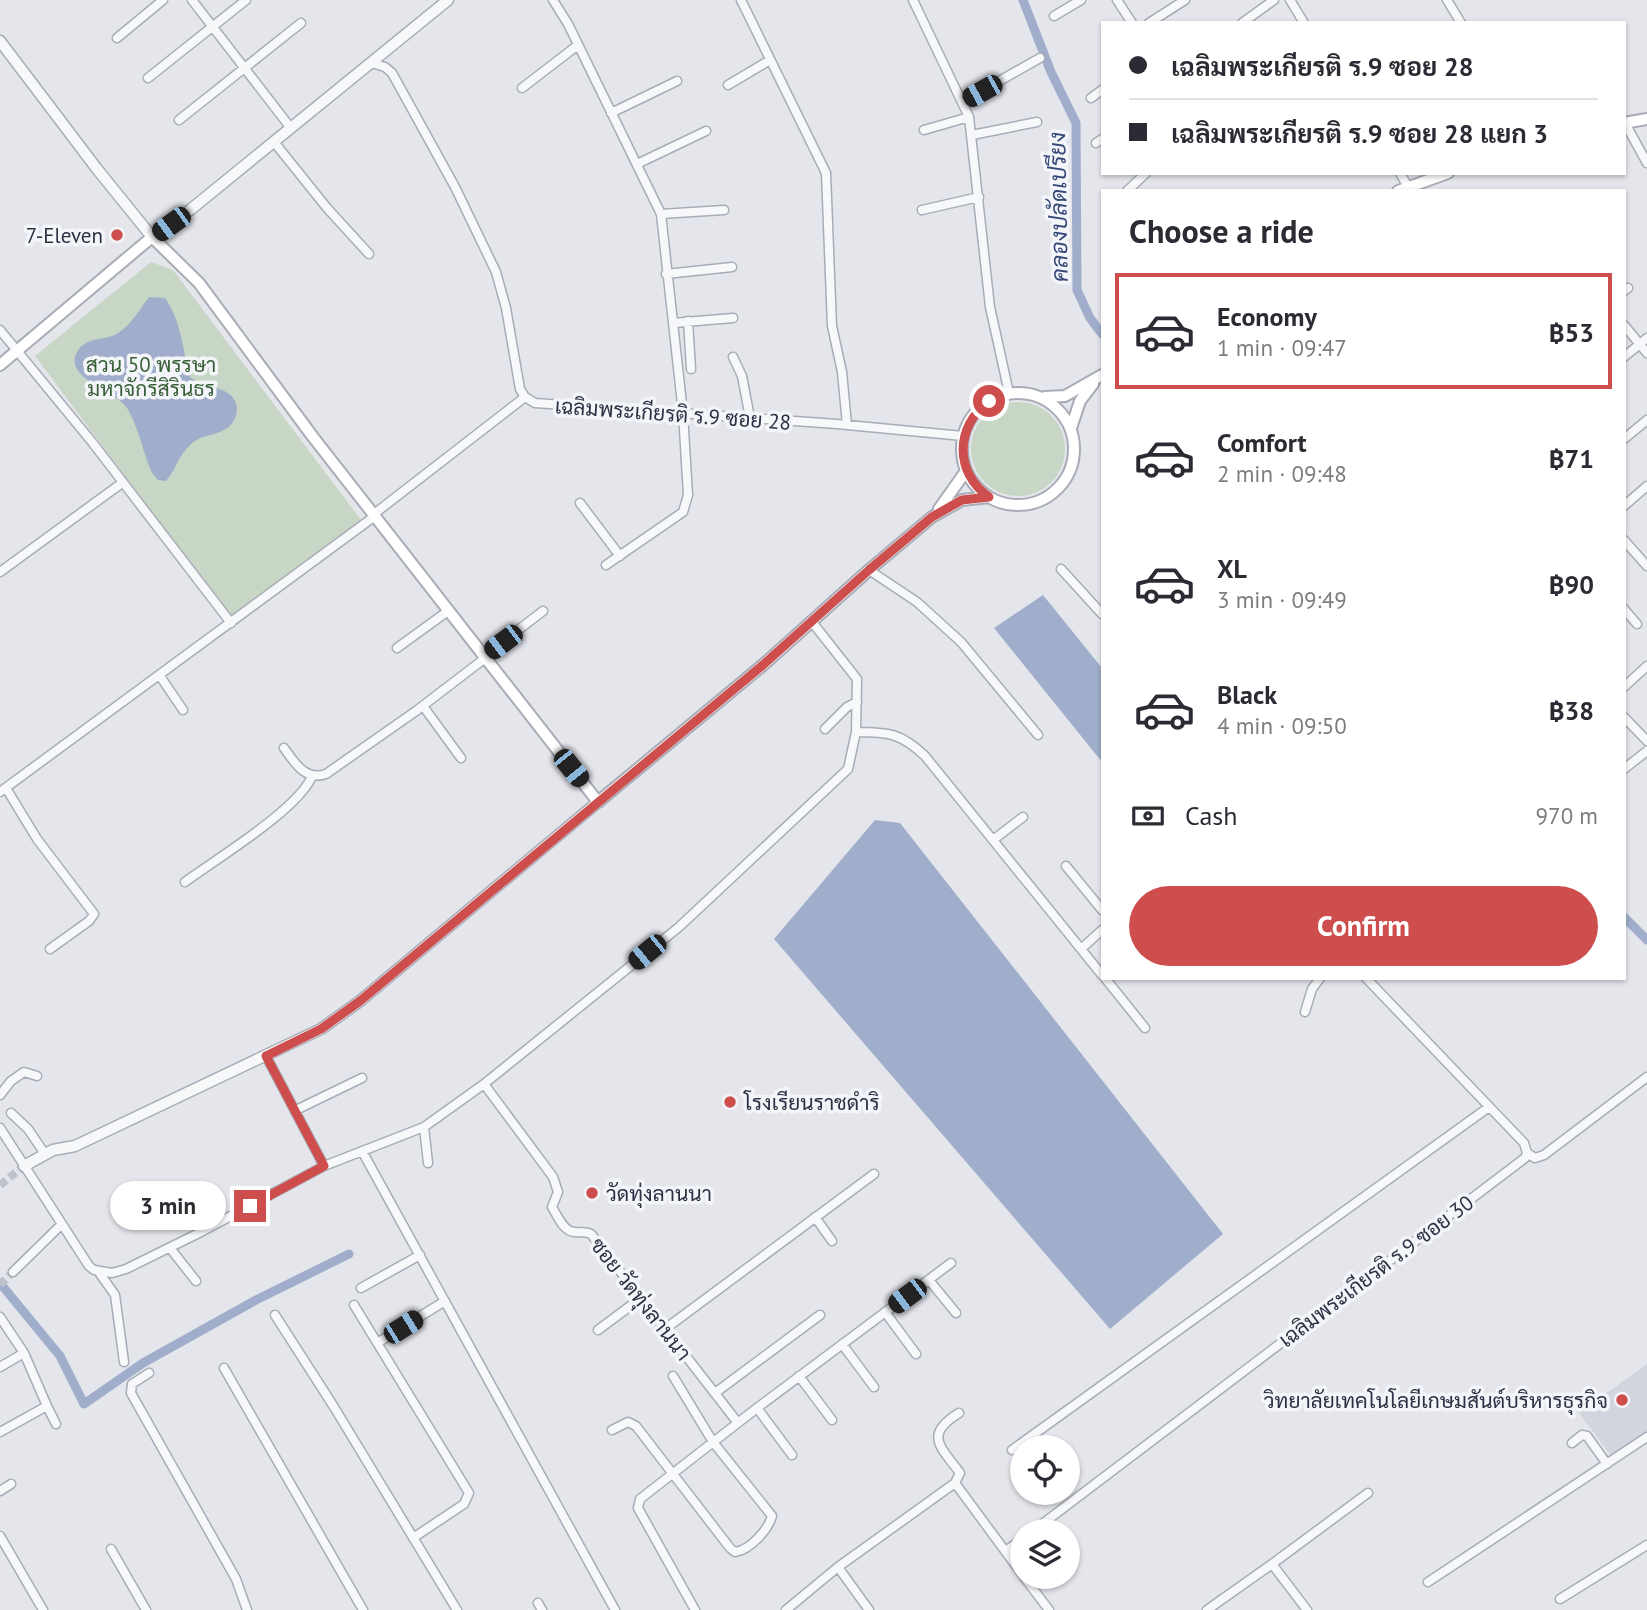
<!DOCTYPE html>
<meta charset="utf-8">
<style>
body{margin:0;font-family:"PT Sans",Sarabun,sans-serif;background:#f7f7f7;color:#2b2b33;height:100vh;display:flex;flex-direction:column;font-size:26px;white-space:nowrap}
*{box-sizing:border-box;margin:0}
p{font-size:23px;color:#7c7c81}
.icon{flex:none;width:38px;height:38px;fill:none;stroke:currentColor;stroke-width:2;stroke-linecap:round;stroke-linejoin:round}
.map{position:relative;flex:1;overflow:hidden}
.side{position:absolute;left:1101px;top:189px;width:525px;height:791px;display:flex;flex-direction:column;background:#fff;border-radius:0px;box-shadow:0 2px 5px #0004}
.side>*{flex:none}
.guide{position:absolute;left:1101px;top:21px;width:525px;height:154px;border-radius:0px;box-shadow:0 2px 5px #0004;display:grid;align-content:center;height:154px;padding:0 28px;background:#fff}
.controls{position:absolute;left:1010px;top:1435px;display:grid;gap:14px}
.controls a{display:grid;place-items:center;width:70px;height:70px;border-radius:50%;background:#fff;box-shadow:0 2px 5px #0004;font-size:35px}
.end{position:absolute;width:32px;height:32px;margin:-16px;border:9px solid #cd4e4c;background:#fff;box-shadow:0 0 0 4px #fff}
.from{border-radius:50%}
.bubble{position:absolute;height:49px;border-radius:24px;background:#fff;box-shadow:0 2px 5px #0004;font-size:23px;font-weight:700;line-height:49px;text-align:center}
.car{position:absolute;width:21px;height:42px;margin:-21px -10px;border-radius:9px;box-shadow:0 0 5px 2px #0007;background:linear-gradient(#222 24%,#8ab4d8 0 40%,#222 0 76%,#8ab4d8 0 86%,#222 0)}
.guide b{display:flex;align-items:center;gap:24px;height:66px;font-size:26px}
.guide b+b{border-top:2px solid #e1e1e2}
.guide i{width:18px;height:18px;background:#2b2b33}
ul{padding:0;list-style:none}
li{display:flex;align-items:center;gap:21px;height:116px;margin:0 14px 10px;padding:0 14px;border:4px solid transparent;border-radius:0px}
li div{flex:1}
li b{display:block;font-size:26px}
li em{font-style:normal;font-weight:700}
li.on{border-color:#cd4e4c}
li>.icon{width:63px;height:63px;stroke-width:1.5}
h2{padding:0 28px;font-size:32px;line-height:84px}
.pay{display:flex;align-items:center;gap:18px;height:77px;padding:0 28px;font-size:26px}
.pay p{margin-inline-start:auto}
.action{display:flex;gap:14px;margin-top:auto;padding:14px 28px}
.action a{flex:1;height:80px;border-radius:42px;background:#cd4e4c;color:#fff;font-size:28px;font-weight:700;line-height:80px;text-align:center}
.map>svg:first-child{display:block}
</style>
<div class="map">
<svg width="1647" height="1610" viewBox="0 0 1647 1610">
<rect width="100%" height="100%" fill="#e4e6ec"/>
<!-- built -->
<path fill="#d2d5de" d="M1647,1364V1432L1611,1456L1579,1413Z"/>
<!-- green -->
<path fill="#c7d6c5" d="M151,262L173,270L364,524L233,620L35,356Z
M971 449a47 47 0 1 1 94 0a47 47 0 1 1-94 0Z"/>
<!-- water -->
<path fill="#a0aecb" d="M149,297L165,298C182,322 182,349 190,377C201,387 217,385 229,394C242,403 238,423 224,430C213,436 200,435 190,445C179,455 176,469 166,481L158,480L152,473C143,453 139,428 127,408C117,391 58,377 79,349C89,336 106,341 118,333C131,325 140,309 149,297Z
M1043,595L1102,668V762L994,628Z
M875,820L900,823L1223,1234L1110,1329L774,939Z"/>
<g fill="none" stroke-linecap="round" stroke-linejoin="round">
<!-- canal -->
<path stroke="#a0aecb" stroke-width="9" d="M1023,0L1051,72L1076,123L1077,290L1090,318L1102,334
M1624,917L1647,940
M0,1283L60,1356L84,1404L143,1363L256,1300L349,1254"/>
<!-- minor-tunnel -->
<path stroke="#bfc2ca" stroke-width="8" stroke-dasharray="8 4" stroke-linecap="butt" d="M0,1185L24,1166
M0,1285L13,1272"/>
<defs>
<path id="minor" d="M192,0L290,127
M553,0L568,24L661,214L683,413L688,495L683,512L606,565
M741,0L826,173L832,326L842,372L847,425
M913,0L969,117L990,307L1009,393
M1117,0L1132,23
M1290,0L1304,23
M1447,0L1461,23
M1054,16L1081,0
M1149,23L1185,0
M1242,23L1274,0
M117,38L163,0
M371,63L385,67L392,73L455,187L496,272L506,308L520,389L525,397L535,403L837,424L963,436
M148,78L246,0
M728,85L770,60
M522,88L578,45
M1091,98L1102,90
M962,102L1040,58
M611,113L677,81
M179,120L301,23
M1625,123L1647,163
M924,130L969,117
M972,135L1037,122
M274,142L327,208L369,254
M1096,143L1102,139
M637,164L706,131
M1400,173L1408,187
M1127,191L1146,173
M922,210L979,197
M661,214L724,210
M666,274L732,267
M1624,291L1628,288
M688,321L691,369
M673,323L733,318
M1624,325L1647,353
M0,330L92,442L231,623
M733,357L742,376L750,418
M1624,357L1647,338
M1624,439L1647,420
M580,503L620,556
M1624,506L1647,486
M374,514L525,397
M1624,540L1647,566
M1061,569L1102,614
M869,570L917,602L961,642L1038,735
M0,572L122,483
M1624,609L1637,624
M397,648L448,611
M483,657L543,611
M160,676L183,710
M1624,687L1647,666
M423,706L461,758
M1624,717L1647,741
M825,729L847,707L857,702
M856,732C888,732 901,733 925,756L1102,975
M284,748C295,763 305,781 326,774L416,711L484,659
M1624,769L1647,751
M6,788L37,839L94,914L89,921L50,949
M0,792L375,516
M993,840L1023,817
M1066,866L1102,910
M185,882C216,859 299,809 312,776
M1081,949L1102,930
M1105,978L1145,1028
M1305,1012L1312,989L1320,978
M266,1056L324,1166
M484,1084L553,1177L558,1192L552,1207C557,1215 563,1231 574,1232C581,1233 585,1231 591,1234L738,1423
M0,1095L11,1081L24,1072L37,1076
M296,1110L362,1078
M11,1113L28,1129L45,1154
M424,1127L428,1163
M0,1128L89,1266L94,1270L112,1273L126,1269L201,1232L324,1166L424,1127L484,1084L679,927L848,769L856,732L857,679L812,622
M362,1151L615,1610
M1527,1153L1535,1158L1544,1155L1647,1077
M815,1217L832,1241
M170,1248L196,1281
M98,1271L115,1295L124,1362
M13,1272L62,1224
M929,1280L956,1313
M361,1288L420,1255
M354,1305L469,1493L464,1504L413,1538
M885,1312L916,1354
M275,1315L334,1407L457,1610
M0,1317L24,1353L47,1406L0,1432
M665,1329L874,1174
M598,1330L641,1298
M382,1340L445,1301
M842,1344L874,1387
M0,1367L24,1353
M224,1368L363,1610
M149,1373L132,1384L131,1393L236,1579L247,1610
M799,1376L832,1420
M715,1393L820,1315
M47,1406L56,1424
M757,1408L792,1455
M612,1430L628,1422L636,1426L730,1548L735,1552C750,1550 768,1530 772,1516L713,1442L673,1376
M1572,1443L1582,1435L1587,1436L1607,1464
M1012,1450L1489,1107
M955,1483L960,1473C941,1447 923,1435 959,1413
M0,1491L11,1484
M1033,1531L1525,1158L1527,1153L1524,1143L1366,978
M0,1536L43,1610
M111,1549L146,1610
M1006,1551L1022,1539
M1272,1564L1368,1493
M838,1567L869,1610
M1024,1577L1049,1610
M1428,1582L1647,1437
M1560,1599L1647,1545
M538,1603L542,1610
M695,1610L638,1508L640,1499L757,1408L951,1263
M786,1610L838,1567L955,1483L1022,1574
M1207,1610L1272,1564L1307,1610"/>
<path id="tertiary" d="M0,41L97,169L152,237L190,210L448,0
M24,1166L53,1150L75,1146L321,1029L360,1001L598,802"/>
<path id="secondary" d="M1624,123L1647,119
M1398,191L1448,173
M0,365L152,237L199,283L313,437L598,802L763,665L869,570L932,517L962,500L989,497
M962 449a56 56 0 1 1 112 0a56 56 0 1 1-112 0Z
M1045,397L1065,396L1102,375
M1071,428L1080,401L1093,384
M939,509L966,471"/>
</defs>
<!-- minor casing -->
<use href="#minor" stroke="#a9acb6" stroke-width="11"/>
<!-- tertiary casing -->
<use href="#tertiary" stroke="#a9acb6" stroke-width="13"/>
<!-- secondary casing -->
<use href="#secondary" stroke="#a9acb6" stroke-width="14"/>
<!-- minor -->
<use href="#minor" stroke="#f7f8fa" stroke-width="8"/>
<!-- tertiary -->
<use href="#tertiary" stroke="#f7f8fa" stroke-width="10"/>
<!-- secondary -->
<use href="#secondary" stroke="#fff" stroke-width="10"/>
</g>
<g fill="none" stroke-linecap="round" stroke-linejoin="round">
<!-- route -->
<path stroke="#cd4e4c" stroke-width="9" d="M250,1206L324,1166L266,1056L321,1029L360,1001L763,665L869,570L932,517L962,500L989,497C954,472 955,427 989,401"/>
</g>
<!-- markers -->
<g fill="#cd4e4c" stroke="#f4f5f9" stroke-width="2.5">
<circle cx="117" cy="235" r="7"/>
<circle cx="730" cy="1102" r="7"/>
<circle cx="592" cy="1193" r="7"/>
<circle cx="1622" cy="1400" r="7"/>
</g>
<g text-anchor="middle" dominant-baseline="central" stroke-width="7" stroke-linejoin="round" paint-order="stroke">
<!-- poi labels -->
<g font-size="21" fill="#2c3144" stroke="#f4f5f9" text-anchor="end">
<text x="103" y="235">7-Eleven</text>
<text x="744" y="1102" text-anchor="start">โรงเรียนราชดำริ</text>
<text x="606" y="1193" text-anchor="start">วัดทุ่งลานนา</text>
<text x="1608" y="1400">วิทยาลัยเทคโนโลยีเกษมสันต์บริหารธุรกิจ</text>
</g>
<!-- park labels -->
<g font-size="21" fill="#3a6039" stroke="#f4f5f9">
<text x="151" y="364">สวน 50 พรรษา<tspan x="151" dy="24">มหาจักรีสิรินธร</tspan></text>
</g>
<!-- street labels -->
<g font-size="21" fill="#2c3144" stroke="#f4f5f9">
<text transform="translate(673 414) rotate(4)">เฉลิมพระเกียรติ ร.9 ซอย 28</text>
<text transform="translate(1376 1271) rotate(-37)">เฉลิมพระเกียรติ ร.9 ซอย 30</text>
<text transform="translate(641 1299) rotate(52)">ซอย วัดทุ่งลานนา</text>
</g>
<!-- water labels -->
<g font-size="23" font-style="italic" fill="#364978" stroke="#f4f5f9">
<text transform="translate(1058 207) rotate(-91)">คลองปลัดเปรียง</text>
</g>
</g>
</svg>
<div class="controls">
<a><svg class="icon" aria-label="locate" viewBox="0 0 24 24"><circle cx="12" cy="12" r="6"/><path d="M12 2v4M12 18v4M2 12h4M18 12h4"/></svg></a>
<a><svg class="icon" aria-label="layers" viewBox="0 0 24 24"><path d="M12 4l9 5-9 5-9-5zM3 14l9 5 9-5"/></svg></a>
</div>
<i class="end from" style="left:989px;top:401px"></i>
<i class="end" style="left:250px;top:1206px"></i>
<div class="bubble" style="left:110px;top:1181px;width:116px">3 min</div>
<i class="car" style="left:982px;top:91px;rotate:241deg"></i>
<i class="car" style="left:171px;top:224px;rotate:234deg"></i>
<i class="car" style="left:503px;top:642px;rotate:233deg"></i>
<i class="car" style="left:571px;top:768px;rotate:141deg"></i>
<i class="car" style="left:647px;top:952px;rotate:231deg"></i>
<i class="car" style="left:907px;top:1296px;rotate:233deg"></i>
<i class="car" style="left:403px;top:1327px;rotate:58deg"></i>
<div class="guide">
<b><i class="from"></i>เฉลิมพระเกียรติ ร.9 ซอย 28</b>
<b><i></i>เฉลิมพระเกียรติ ร.9 ซอย 28 แยก 3</b>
</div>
<section class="side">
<h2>Choose a ride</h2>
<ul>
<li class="on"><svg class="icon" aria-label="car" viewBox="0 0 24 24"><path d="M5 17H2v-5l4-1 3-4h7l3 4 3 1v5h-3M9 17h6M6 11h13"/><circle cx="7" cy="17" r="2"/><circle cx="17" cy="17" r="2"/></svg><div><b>Economy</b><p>1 min · 09:47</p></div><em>฿53</em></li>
<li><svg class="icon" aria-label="car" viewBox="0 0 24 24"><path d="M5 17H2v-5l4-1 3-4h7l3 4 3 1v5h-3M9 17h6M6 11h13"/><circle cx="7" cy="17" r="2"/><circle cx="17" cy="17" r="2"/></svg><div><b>Comfort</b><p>2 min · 09:48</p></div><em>฿71</em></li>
<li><svg class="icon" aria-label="car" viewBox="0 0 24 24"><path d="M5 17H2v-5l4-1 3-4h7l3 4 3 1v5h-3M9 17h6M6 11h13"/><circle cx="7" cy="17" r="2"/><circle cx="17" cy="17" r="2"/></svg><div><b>XL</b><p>3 min · 09:49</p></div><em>฿90</em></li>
<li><svg class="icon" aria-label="car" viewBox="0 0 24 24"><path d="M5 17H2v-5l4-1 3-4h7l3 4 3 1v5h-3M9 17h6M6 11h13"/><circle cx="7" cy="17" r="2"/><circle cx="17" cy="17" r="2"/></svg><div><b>Black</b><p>4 min · 09:50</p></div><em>฿38</em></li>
</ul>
<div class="pay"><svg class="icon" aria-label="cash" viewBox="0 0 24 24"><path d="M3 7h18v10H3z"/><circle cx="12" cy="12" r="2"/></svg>Cash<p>970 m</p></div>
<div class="action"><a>Confirm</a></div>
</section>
</div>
